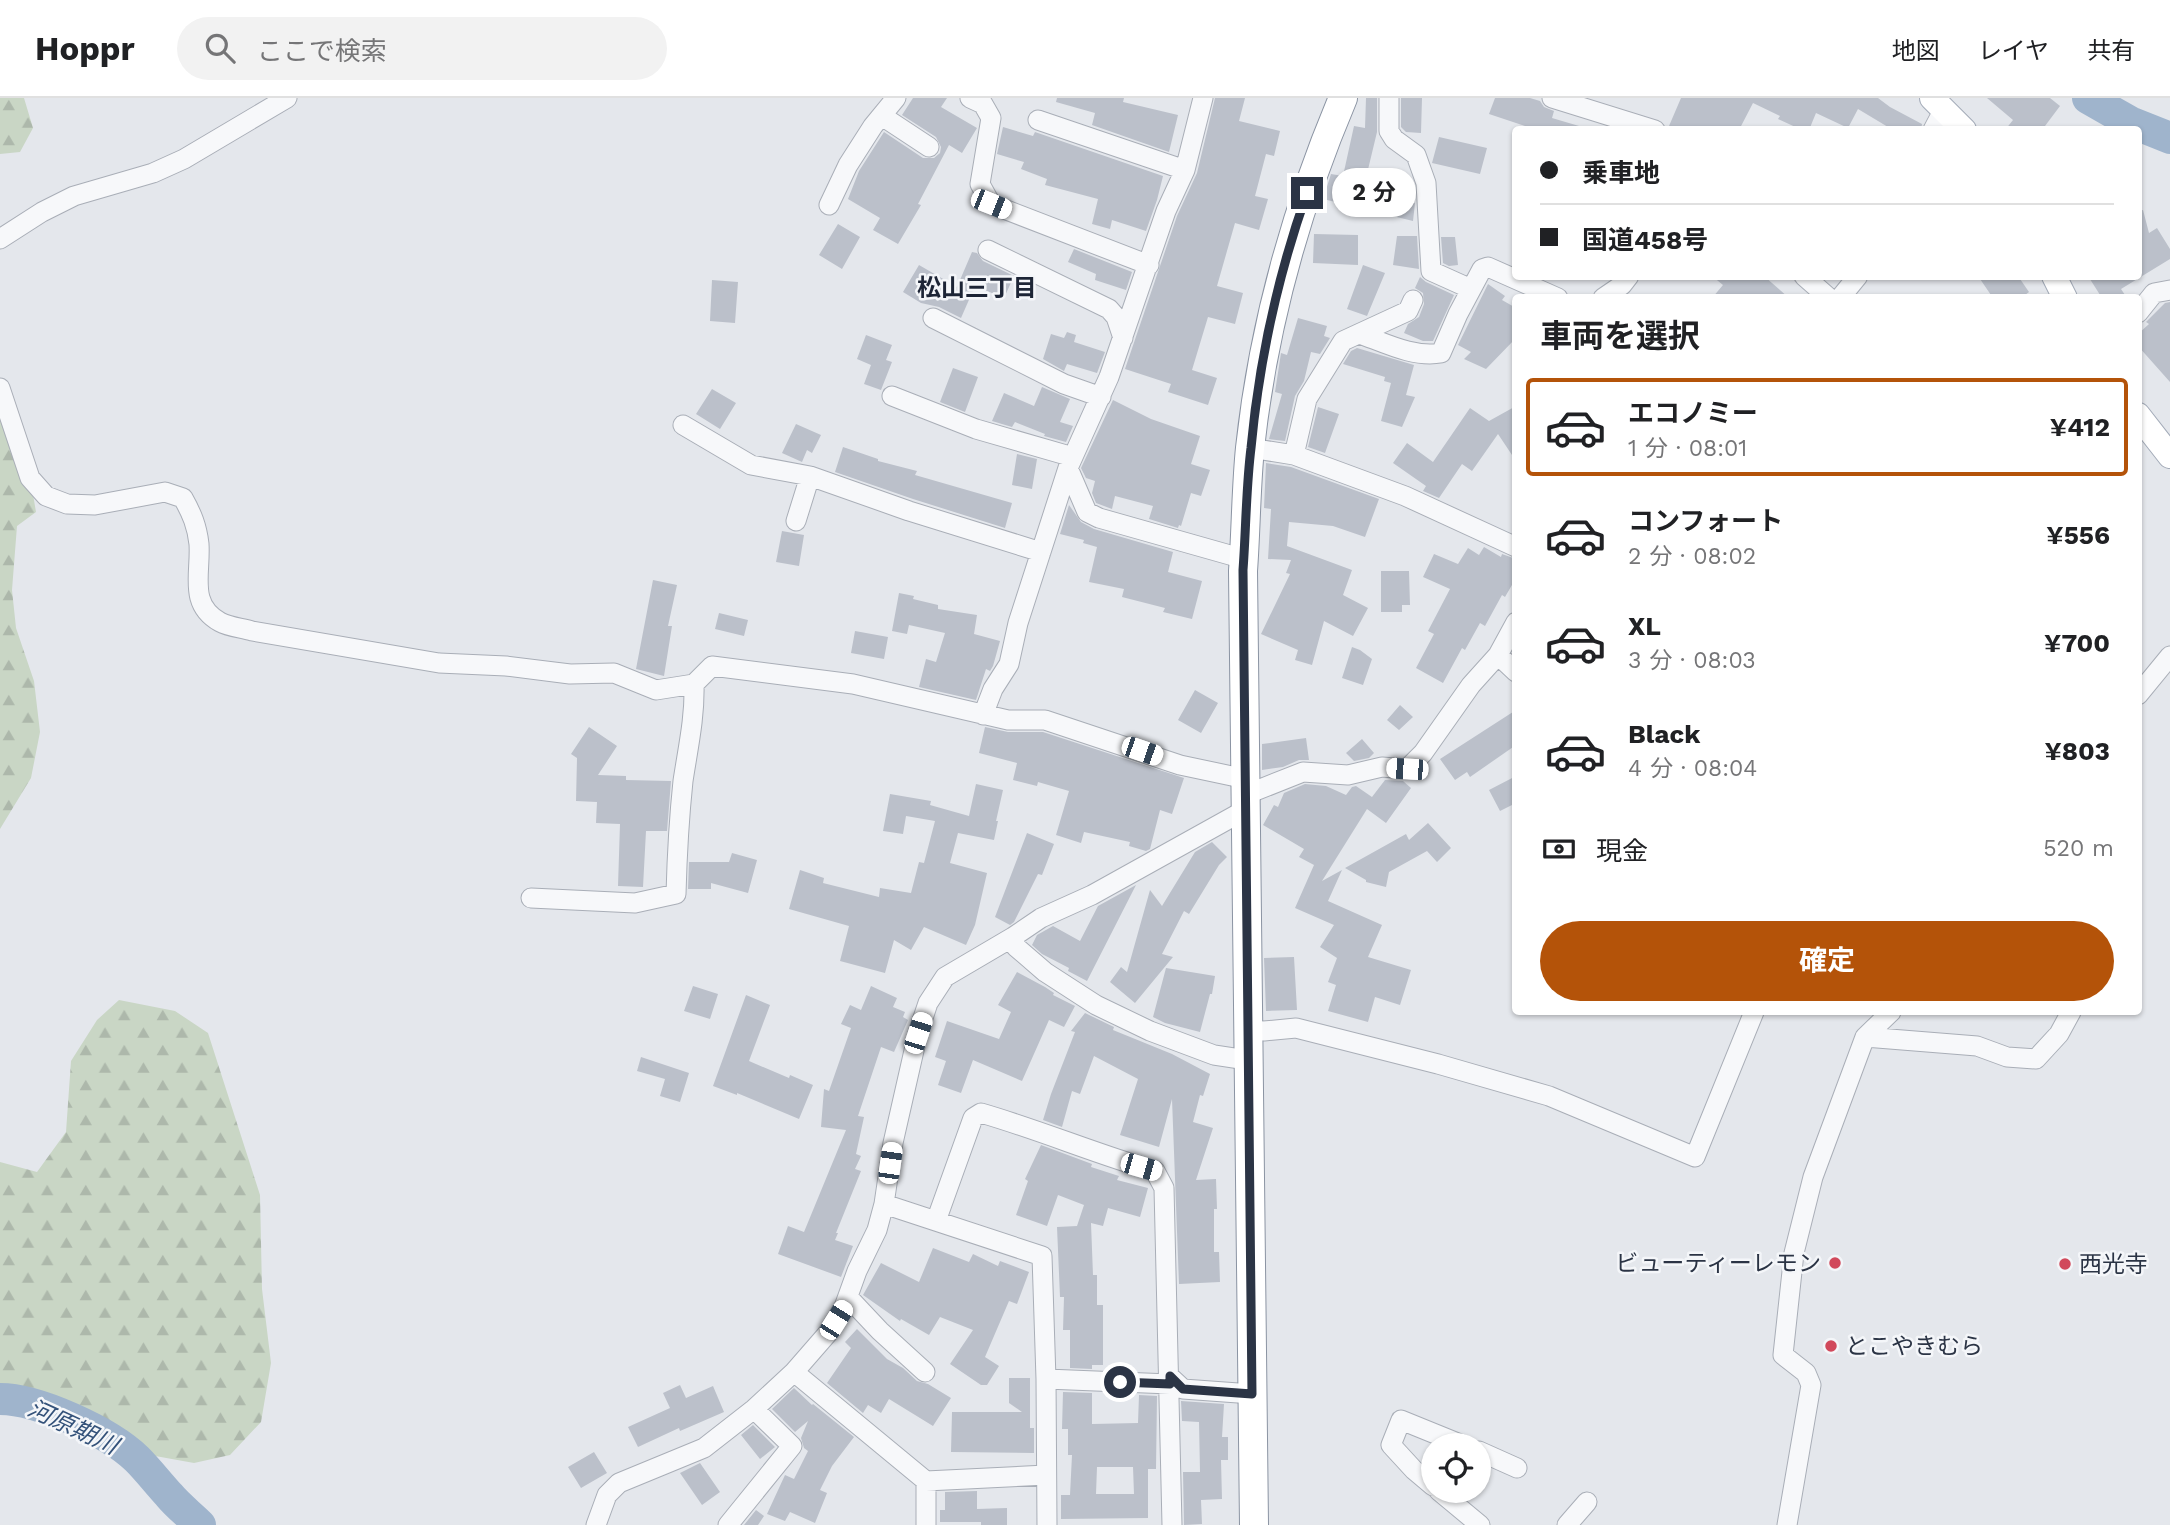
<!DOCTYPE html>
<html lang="ja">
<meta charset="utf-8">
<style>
body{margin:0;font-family:"Work Sans","Noto Sans JP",sans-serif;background:#f2f2f2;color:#202124;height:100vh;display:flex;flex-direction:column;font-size:26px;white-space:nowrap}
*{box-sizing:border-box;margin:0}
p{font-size:23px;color:#757577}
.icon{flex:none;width:38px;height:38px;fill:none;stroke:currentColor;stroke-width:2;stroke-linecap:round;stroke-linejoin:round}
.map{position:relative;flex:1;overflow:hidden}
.sheet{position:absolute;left:1512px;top:196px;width:630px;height:721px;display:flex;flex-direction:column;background:#fff;border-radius:7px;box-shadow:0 2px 5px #0004}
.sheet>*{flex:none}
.top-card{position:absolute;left:1512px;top:28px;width:630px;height:154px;border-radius:7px;box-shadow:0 2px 5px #0004;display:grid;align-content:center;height:154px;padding:0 28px;background:#fff}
.buttons{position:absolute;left:1421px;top:1335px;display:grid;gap:14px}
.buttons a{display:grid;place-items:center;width:70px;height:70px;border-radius:50%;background:#fff;box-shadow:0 2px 5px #0004;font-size:35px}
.end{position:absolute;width:32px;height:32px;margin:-16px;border:9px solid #2b3445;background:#fff;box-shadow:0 0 0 4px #fff}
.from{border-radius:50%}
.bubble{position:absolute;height:49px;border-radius:24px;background:#fff;box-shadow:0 2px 5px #0004;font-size:23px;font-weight:700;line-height:49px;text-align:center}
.car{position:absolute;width:21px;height:42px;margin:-21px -10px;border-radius:9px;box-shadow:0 0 5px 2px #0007;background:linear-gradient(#fff 24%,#345 0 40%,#fff 0 76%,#345 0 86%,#fff 0)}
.top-card b{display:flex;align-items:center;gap:24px;height:66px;font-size:26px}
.top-card b+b{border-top:2px solid #e0e0e0}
.top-card i{width:18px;height:18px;background:#202124}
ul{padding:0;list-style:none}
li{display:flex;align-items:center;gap:21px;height:98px;margin:0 14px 10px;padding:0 14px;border:4px solid transparent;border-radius:7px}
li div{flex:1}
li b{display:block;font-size:26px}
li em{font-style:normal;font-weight:700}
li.current{border-color:#b45309}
li>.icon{width:63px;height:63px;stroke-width:1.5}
h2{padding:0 28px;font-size:32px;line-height:84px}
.pay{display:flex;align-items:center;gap:18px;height:77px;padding:0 28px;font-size:26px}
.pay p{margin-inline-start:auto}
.action{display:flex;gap:14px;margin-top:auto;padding:14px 28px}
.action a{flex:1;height:80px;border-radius:42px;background:#b45309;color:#fff;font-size:28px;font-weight:700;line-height:80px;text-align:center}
header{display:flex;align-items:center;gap:42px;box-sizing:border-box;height:98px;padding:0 35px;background:#fff;border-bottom:2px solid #e0e0e0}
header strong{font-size:33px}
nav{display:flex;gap:38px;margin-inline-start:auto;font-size:24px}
.search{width:490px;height:63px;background:#f2f2f2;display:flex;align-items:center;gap:18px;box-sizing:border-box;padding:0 24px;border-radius:38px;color:#757577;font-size:26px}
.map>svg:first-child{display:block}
</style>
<header>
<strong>Hoppr</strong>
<div class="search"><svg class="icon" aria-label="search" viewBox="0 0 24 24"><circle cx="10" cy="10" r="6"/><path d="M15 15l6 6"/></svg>ここで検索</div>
<nav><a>地図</a><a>レイヤ</a><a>共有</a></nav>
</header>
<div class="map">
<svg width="2170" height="1427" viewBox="0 0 2170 1427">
<defs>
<pattern id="forest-firs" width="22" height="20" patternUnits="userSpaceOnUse" patternTransform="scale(1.75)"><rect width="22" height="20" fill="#c9d6c5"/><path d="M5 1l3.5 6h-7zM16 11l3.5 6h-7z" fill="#adb8ab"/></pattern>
</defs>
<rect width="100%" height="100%" fill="#e4e7ec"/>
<!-- forest -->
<path fill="url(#forest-firs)" d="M0,0H24L33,30L20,54L0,56Z
M0,303L28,367L36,414L17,428L12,492L16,530L34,583L40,634L31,680L0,731Z
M119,902L175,913L208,935L260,1097L262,1191L271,1265L261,1324L230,1357L194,1365L122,1352L0,1302V1064L37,1074L66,1034L71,963L97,922Z"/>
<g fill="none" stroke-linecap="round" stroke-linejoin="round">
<!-- river -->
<path stroke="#9fb4cc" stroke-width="32" d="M2088,0L2130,24L2170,40
M0,1301C38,1301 109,1334 137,1361C148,1372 158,1385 169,1397C178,1408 190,1417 200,1427"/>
</g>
<!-- building -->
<path fill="#bbc0ca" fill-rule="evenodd" d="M913,0H947L941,9L977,30L962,55L949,47L918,106L921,107L898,146L873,132L880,120L848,101L859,73L884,34L923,60H934L940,55L941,49L936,39L902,17Z
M1057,0H1124L1123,4L1178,17L1169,54L1092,27L1095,15L1056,4Z
M1215,0H1245L1239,23L1280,33L1274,58L1266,56L1255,98L1268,101L1259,132L1235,125L1217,188L1243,195L1235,226L1208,219L1192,272L1217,280L1208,307L1168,294L1171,286L1125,271L1177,118L1197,75Z
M1366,0H1377V34L1365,84L1370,85L1368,93L1415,105L1413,123L1323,101L1331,76L1343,78L1354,28L1365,30Z
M1401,0H1422L1421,35L1406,34L1401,29Z
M1495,0H1530L1540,3L1544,9L1554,13L1552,20L1579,28V32H1524L1525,28L1489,16Z
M1681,0H1878L1890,9L1922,26L1921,32H1893L1858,11L1848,30L1816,15L1809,32H1802L1778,21L1780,18L1753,5L1739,32H1678L1669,28Z
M1987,0H2050L2060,8L2042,32H2005L2013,22Z
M1003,29L1033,38L1035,34L1163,78L1157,102L1146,133L1112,122L1110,131L1092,126L1098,101L1045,87L1047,81L1021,71L1024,64L997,56Z
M1439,39L1487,50L1480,76L1432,65Z
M2143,112L2149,135L2157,130L2170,151V161L2121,191L2127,200H2102L2088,178H2138V113Z
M838,126L860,139L842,171L819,157Z
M1314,136L1358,137V167L1313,165Z
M1397,138H1417L1419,171L1393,167Z
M1441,139H1455L1458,167L1449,168L1443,165Z
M1074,151L1132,174L1126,192L1095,182L1096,176L1068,164Z
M972,154L977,155L983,163L1014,178L1004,200L975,188L961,220L939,209L921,205L903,194L919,167L957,189Z
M1363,167L1385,175L1367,218L1347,211Z
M1712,178H1764L1789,200H1712L1723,187Z
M1978,178H2018L2029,194L2021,200H1993Z
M1420,179L1426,184L1454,197L1433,243H1423L1404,235L1408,226L1419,219L1424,206L1423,195L1415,190Z
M712,182L738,184L735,225L710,223Z
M1488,186L1505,198L1502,202L1516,210V240L1486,271L1464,261L1471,254L1458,247Z
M2170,204V284L2138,248V236L2149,226L2146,224L2165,205Z
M1298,220L1327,228L1324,238L1330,240L1320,256L1311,254L1304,283L1295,298L1285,343L1269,341L1282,296L1275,294L1281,255L1287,257Z
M1067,234L1076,237L1074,244L1105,254L1097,275L1067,266L1064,273L1043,261L1051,236L1064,240Z
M866,237L892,247L886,262L892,264L881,292L864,286L871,267L857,261Z
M1357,250L1414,267L1406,297L1415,299L1402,329L1381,323L1391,285L1384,283L1385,279L1343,266L1351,253Z
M953,270L978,279L965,314L940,304Z
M1042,289L1070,301L1060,324L1073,328L1066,344L1044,338L1045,336L1015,324L1012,329L992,323L1004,295L1034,308Z
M712,291L736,305L720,331L696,316Z
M1113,302L1151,321L1200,338L1191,366L1210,372L1201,398L1191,395L1181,428L1179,427L1178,430L1149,421L1153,408L1115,398L1112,411L1096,405L1092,395L1095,383L1086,380L1081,370Z
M1516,308V363L1498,336L1472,373L1462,366L1439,400L1423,393L1426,388L1393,365L1407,345L1433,364L1470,310L1489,323Z
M1318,309L1339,316L1325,355L1308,349Z
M796,326L821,337L812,355L807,352L802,364L782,355Z
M843,349L878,361V363L917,373L915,377L1012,405L1005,430L913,401L835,374Z
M1017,356L1037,361L1032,391L1012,387Z
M1266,365L1291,369L1379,401L1365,439L1333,428L1289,424L1287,448L1352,472L1343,497L1368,510L1353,538L1324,523L1312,567L1295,562L1298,552L1261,536L1290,476L1286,475L1291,462L1268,461L1271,411L1264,410Z
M1069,407L1081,424L1094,431L1173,454L1168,474L1202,483L1192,521L1163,514L1165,510L1122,499L1124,491L1089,484L1097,449L1083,445L1084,442L1060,436Z
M782,433L804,437L799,468L776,464Z
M1484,449L1501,459L1502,456L1516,461V480L1505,499L1502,497L1485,528L1480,525L1465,552L1462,550L1443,585L1416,570L1434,536L1428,533L1450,491L1423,479L1434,456L1458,466L1468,450L1479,457Z
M1381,473H1409L1410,507H1402V514H1381Z
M653,482L677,487L668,528H672L664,578L636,571Z
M899,495L914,498L913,501L938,507V511L977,517L974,536L1000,543L993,568L990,573L986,571L976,602L919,589L926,561L936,564L945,535L909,527L907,536L892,533Z
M719,515L748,522L744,538L715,531Z
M855,533L888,539L884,561L851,555Z
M1352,549L1360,552L1372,561L1363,587L1342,580Z
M1195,592L1218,605L1201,635L1178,622Z
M1400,607L1413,619L1399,632L1387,622Z
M1516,612V647L1470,679L1467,674L1455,682L1440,661Z
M589,629L617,648L598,677L626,678V682L671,683L667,733H646L643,789L618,788L620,726L596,725L597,704L576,703L577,660L571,656Z
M985,629L1008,634H1043L1184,680L1172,716L1160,712L1150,751L1146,753L1129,748L1130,744L1084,734L1081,745L1056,737L1069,693L1038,684L1037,688L1013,682L1017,665L979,655Z
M1306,640L1309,662H1299L1283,669L1262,672V646Z
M1362,641L1374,655L1369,660L1354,663L1346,655Z
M1516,678V705L1500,713L1489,692Z
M1385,682L1403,683L1411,690L1386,725L1367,711L1322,783L1342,772L1328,803L1382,827L1368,859L1411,872L1400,907L1375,899L1368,924L1328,913L1336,887L1328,884L1337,860L1320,849L1334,827L1295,810L1314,767L1299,759L1304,751L1263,727L1274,707L1278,709L1284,695L1305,686L1326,688L1346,697L1352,689L1356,688L1372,699Z
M976,686L1003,692L996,723H998L994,742L958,735L950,765L987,775L975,827L966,847L924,829L911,852L894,842L885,875L840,863L849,828L789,811L800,772L824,780L823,785L879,799L880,790L911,795L919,764L924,765L935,723L906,718L903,736L883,733L890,696L931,703L930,707L969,718Z
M1428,725L1451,750L1437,764L1427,753L1389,774L1386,789L1366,784V782L1345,770L1406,736L1409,742Z
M1027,735L1054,746L1042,777L1038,776L1014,824L1010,827L995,819Z
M1212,744L1227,759L1219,767L1189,816L1184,813L1162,856L1173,859L1135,905L1110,884L1121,869L1127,874L1150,792L1162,808L1195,754Z
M732,755L757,762L748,795L711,785V791H688L689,764H729Z
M1136,787L1087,883L1068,873L1069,870L1042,856L1032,847L1037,837L1053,828L1080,843L1098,808Z
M1294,859L1297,912L1266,913L1264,860Z
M1166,870L1215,878L1212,896H1210L1200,934L1165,925L1153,919Z
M1017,874L1045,889L1054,895L1053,897L1075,908L1064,929L1049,922L1022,983L973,962L961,995L938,987L946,963L935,959L947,923L999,941L1011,914L998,907Z
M693,888L718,896L710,921L684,913Z
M871,888L897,900L893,909L905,914L903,919L908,922L894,954L881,949L858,1018L864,1019L856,1056L861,1058L855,1071L861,1073L836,1135H838L835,1142L853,1148L841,1179L778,1156L788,1128L804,1134L846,1032L821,1029L824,991L829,993L851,930L841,926L850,907L861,912Z
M746,897L770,907L749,963L789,980L790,977L813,987L799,1021L737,995V997L713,988Z
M1085,915L1114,929L1113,932L1172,956L1210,976L1203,998L1200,997L1193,1024L1213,1030L1196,1082L1216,1081L1217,1111H1214V1154H1219L1220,1184L1179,1186L1172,1001L1159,1049L1120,1037L1138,981L1094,958L1080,996L1072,993L1062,1029L1043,1022L1051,996L1075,934L1071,933Z
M641,959L689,975L680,1004L660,998L665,981L637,973Z
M1041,1047L1092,1066L1091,1069L1119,1078L1117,1082L1148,1090L1140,1119L1108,1110L1103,1128L1091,1125L1093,1177H1097V1207H1103V1267H1092V1271L1070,1270V1232H1063L1064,1199H1060L1057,1129L1077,1128L1084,1107L1058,1097L1047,1128L1016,1117L1028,1083L1025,1081Z
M933,1150L969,1164L973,1156L998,1168L1000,1163L1029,1174L1017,1206L1009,1203L985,1259L999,1268L987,1287H981L950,1266L973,1232L940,1219L929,1237L901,1221L900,1223L863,1197L881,1165L919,1184Z
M857,1231L887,1261L903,1270L917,1283L928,1286L951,1300L933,1328L889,1301L881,1315L868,1307L863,1315L827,1285L851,1250L845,1244Z
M1009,1280H1030V1330H1034V1355L951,1354L952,1314H1022L1009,1305Z
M680,1287L686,1300L713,1288L724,1314L680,1333L679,1330L638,1349L628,1329L670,1310L663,1295Z
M794,1290L812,1307L813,1306L854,1339L832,1368L820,1392L827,1395L815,1425L790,1414L785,1423L767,1416L785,1377L794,1381L808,1353L804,1350L801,1340L808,1323L795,1334L772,1311Z
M1063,1294L1092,1295V1326L1138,1325L1139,1297L1157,1298L1156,1371H1148V1420L1061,1421V1397H1070L1072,1357H1068V1331H1062ZM1097,1369H1133L1134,1396H1096Z
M1181,1303L1224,1306L1222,1339H1228V1362H1221L1222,1401L1201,1402L1202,1426L1184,1427L1183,1374H1200L1199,1324L1182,1323Z
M753,1327L775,1349L760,1361L741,1337Z
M594,1354L607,1375L581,1390L568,1369Z
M700,1365L720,1394L702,1407L680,1375Z
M977,1393V1411L1007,1410V1427H981V1424H940V1412H945V1394Z
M756,1412L764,1418L758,1427H744Z"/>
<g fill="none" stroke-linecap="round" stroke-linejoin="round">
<defs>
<path id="minor" d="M970,0L983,6L991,20L980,86L991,106L1149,167
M1389,0V33L1394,41L1416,57L1426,85L1431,173L1471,191
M1552,0L1655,32
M882,18L929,49
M1038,22L1185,72
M1933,32L1944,11
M829,107L848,67L873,28L896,0
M0,141L42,114L74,98L153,75L184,61L287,0
M988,152L1109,211L1116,219L1123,240
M1804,178L1829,200
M1603,200L1622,187L1629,178
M1840,200L1858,178
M2138,215L2154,195L2170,192
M933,220L1064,286L1101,299
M1360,236C1385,245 1414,260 1441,255L1458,216L1482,171L1488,169L1558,200
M0,290L30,380L46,398L67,406L95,407L165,394L183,400C192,416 197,428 199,446C201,476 188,506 220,524C229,529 242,530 252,533L439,565L506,568L570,576L614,575L656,592L694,586L712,568L853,586L1008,622H1045L1180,667L1246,681
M892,298L976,331L1073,359
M683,327L751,367L810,378L909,413L1041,454
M1250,350L1294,357L1405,398L1516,449
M1294,357L1307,301L1343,243L1408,213L1413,202
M1068,370L1087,414L1099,420L1244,461
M796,423L810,378
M1498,557L1516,574
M2138,597L2170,558
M983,617L993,591L1009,566L1018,525L1068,370L1109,279L1166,113L1185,72L1203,0
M1245,697L1303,674L1348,677L1382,669L1407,671L1423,655L1471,587L1498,557L1516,524
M531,800L635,805L676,796C677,758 679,721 683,683C688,650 695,619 694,586
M1013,839L1016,849L1045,874L1096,907L1150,933L1214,957L1247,962
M1247,932L1264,933L1296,930L1438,966L1549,998L1695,1059L1754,914
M1865,939L1977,948L2007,959L2036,961L2059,936L2071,914
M884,1106L1042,1158L1046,1281L1047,1427
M936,1123L973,1020L981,1015C1040,1032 1096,1056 1155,1073L1164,1090L1172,1427
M848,1199L880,1233L925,1274
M794,1274L926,1383L1046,1377
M1169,1278L1183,1291L1252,1296
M1046,1281L1170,1286
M1479,1353L1517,1370
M926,1383V1427
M1433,1388L1414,1372L1391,1347L1401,1322L1465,1348
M1439,1393L1480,1427
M596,1427L607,1397L619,1385L704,1350L754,1311L794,1274L828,1235L844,1209L857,1173L877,1132L884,1106L893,1045L918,935L928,905L945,879L1013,839L1041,820L1092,797L1245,712
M728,1427L792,1348L754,1311
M1567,1427L1587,1404
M1787,1427L1811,1287L1806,1275L1783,1257L1794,1155L1813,1079L1865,939L1891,914"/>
<path id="major" d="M1932,0L1964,32
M2054,178L2065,200
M2138,317L2170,358"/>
<path id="highway" d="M1254,1427L1243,473C1246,432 1246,390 1250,350C1263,230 1296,111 1343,0"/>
</defs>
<!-- minor casing -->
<use href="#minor" stroke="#a9aeb7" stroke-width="21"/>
<!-- major casing -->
<use href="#major" stroke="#a3abb8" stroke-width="26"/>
<!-- highway casing -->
<use href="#highway" stroke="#8b94a3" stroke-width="30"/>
<!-- minor -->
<use href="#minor" stroke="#f7f8fa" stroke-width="19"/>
<!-- major -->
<use href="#major" stroke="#fff" stroke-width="24"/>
<!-- highway -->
<use href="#highway" stroke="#fff" stroke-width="28"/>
</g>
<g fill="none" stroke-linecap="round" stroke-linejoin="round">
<!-- route -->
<path stroke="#2b3445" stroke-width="9" d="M1120,1284L1170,1286V1278L1183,1291L1252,1296L1243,472C1246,432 1246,390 1251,350C1259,264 1278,177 1307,95"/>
</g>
<!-- markers -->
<g fill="#d1495b" stroke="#f4f6f9" stroke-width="2.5">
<circle cx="1835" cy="1165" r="7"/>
<circle cx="2065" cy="1166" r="7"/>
<circle cx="1831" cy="1248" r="7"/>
</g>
<g text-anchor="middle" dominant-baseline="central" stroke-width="5" stroke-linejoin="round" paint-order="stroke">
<!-- poi labels -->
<g font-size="23" fill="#2b3445" stroke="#f4f6f9" text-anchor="start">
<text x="1821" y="1165" text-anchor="end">ビューティーレモン</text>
<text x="2079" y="1166">西光寺</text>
<text x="1845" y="1248">とこやきむら</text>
</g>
<!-- neighbourhood labels -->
<g font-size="24" font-weight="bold" fill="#1d2536" stroke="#f4f6f9">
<text x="977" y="190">松山三丁目</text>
</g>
<!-- water labels -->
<g font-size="24" font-style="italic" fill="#34527a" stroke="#f4f6f9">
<text transform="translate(73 1329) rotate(25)">河原期川</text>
</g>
</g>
</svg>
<div class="buttons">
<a><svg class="icon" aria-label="locate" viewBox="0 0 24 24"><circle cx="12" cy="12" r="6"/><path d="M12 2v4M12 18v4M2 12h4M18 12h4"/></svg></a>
</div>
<i class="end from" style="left:1120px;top:1284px"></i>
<i class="end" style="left:1307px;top:95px"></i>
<div class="bubble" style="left:1332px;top:70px;width:84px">2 分</div>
<i class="car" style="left:991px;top:106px;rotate:112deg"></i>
<i class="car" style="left:1142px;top:653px;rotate:109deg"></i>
<i class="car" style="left:1407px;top:671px;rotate:273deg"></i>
<i class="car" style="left:918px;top:935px;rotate:18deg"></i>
<i class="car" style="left:890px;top:1065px;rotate:8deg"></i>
<i class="car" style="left:1141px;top:1069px;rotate:106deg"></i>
<i class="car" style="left:836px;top:1222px;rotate:32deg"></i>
<div class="top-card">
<b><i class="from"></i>乗車地</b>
<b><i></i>国道458号</b>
</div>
<section class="sheet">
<h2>車両を選択</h2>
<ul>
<li class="current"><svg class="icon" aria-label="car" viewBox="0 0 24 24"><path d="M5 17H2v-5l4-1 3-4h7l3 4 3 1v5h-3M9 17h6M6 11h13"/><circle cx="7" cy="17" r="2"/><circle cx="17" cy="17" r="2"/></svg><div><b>エコノミー</b><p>1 分 · 08:01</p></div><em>¥412</em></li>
<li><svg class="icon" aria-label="car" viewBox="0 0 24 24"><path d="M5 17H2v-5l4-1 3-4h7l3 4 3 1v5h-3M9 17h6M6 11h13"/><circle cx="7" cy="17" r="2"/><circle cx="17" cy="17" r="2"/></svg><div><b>コンフォート</b><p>2 分 · 08:02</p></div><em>¥556</em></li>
<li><svg class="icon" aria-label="car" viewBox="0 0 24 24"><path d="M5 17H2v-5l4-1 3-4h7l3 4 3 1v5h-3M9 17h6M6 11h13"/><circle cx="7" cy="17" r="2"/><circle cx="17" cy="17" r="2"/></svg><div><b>XL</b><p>3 分 · 08:03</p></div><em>¥700</em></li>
<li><svg class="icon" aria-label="car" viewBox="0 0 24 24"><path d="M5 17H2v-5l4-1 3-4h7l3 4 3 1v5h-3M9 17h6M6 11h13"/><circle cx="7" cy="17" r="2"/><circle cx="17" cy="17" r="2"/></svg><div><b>Black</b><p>4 分 · 08:04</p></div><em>¥803</em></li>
</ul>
<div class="pay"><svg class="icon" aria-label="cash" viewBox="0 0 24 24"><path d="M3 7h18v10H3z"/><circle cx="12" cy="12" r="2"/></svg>現金<p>520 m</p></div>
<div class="action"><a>確定</a></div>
</section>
</div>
